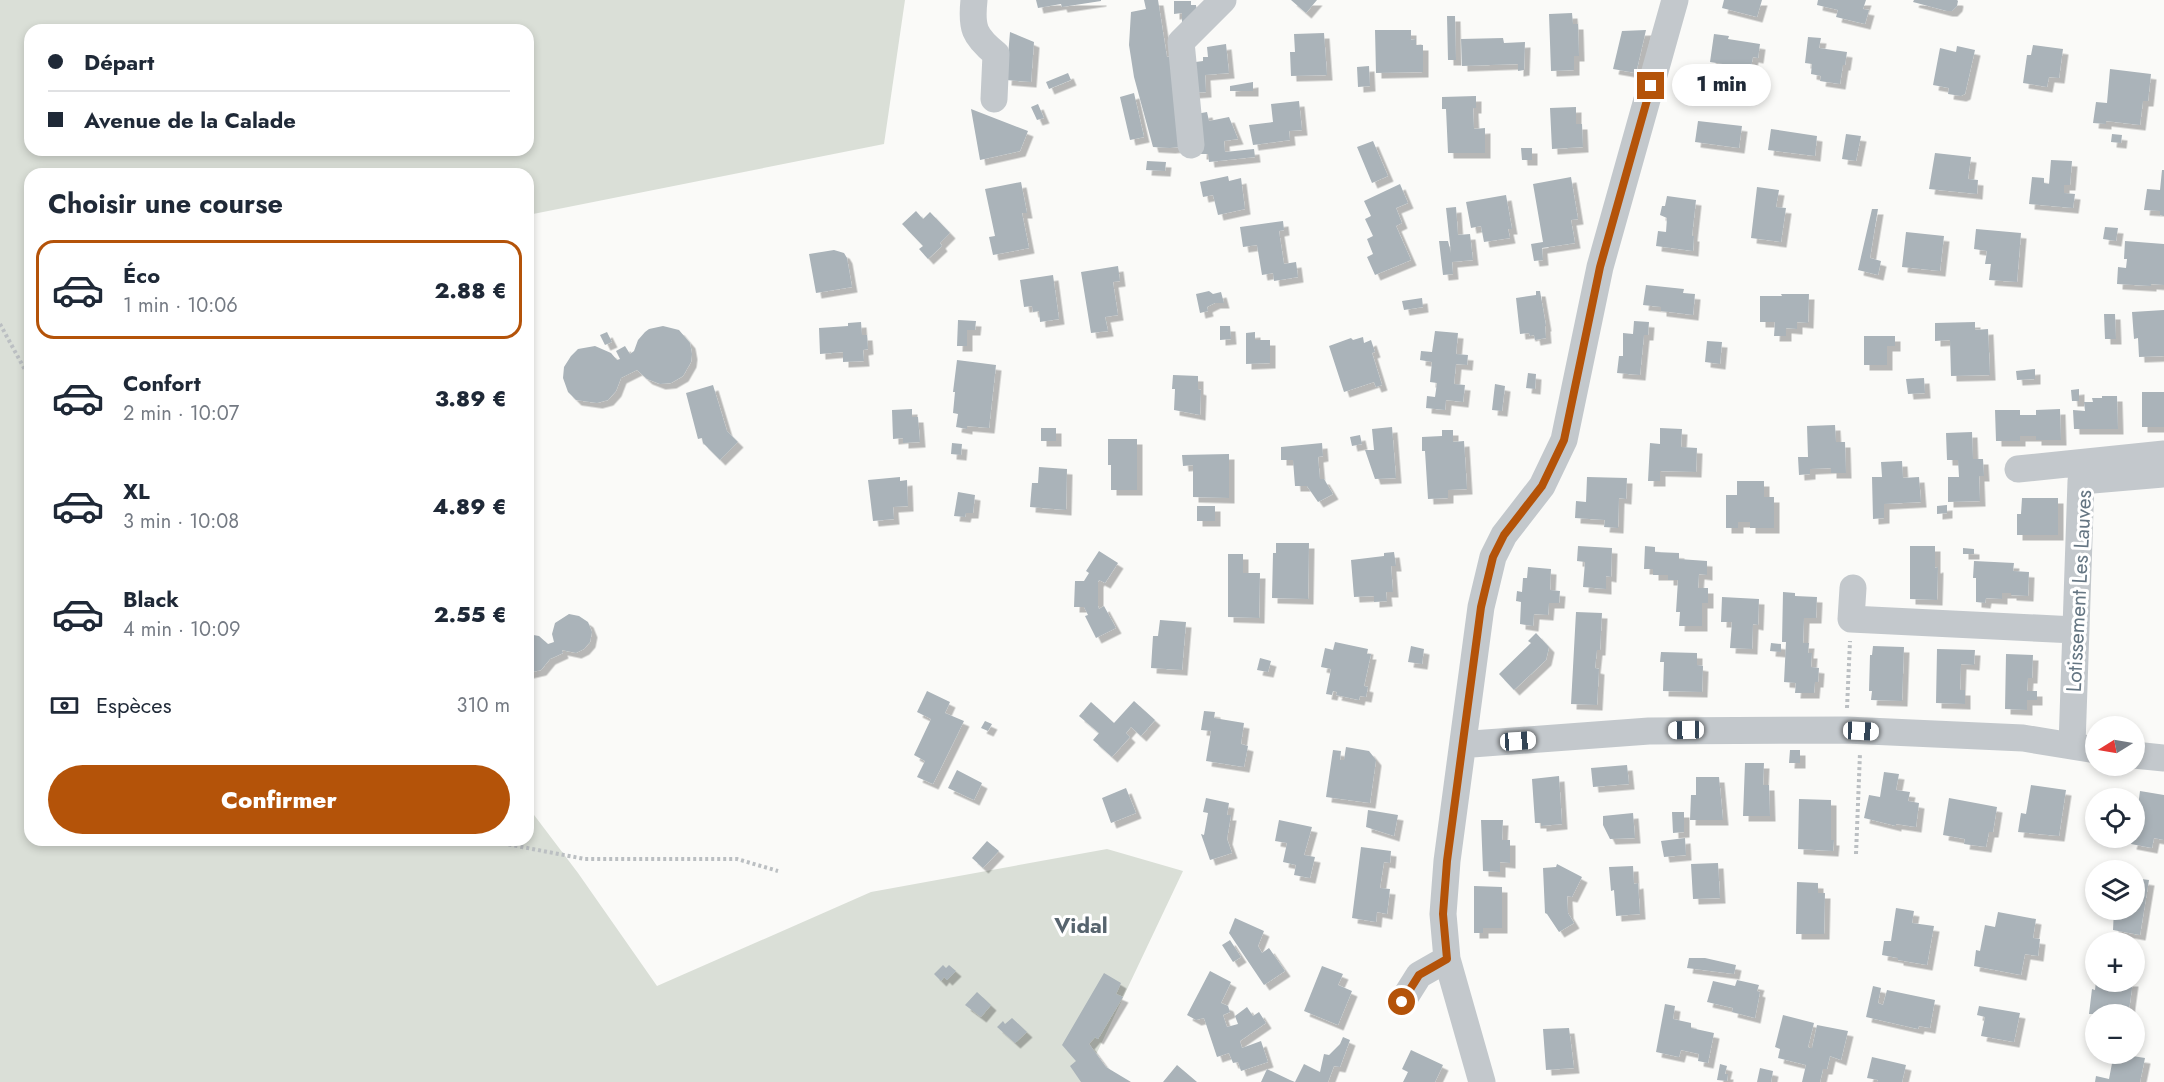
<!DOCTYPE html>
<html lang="fr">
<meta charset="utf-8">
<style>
body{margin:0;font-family:Jost,sans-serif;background:#f2f2f3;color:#1f2937;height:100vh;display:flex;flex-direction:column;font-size:22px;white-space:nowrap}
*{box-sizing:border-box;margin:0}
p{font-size:20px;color:#747a83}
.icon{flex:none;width:33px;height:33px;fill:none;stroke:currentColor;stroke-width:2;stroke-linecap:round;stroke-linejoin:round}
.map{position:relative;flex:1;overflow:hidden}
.sheet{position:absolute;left:24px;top:168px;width:510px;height:678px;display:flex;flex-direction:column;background:#fff;border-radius:18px;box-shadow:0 3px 9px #0003}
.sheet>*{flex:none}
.banner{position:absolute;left:24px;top:24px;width:510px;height:132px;border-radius:18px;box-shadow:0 3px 9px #0003;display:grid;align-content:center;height:132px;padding:0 24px;background:#fff}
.needle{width:39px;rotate:259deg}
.controls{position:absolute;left:2085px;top:716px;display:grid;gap:12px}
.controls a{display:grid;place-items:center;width:60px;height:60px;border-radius:50%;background:#fff;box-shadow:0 3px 9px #0003;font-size:30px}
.end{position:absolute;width:27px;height:27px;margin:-14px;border:8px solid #b45309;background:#fff;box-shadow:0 0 0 3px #fff}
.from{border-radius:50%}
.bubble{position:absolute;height:42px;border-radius:21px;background:#fff;box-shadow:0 3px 9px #0003;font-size:20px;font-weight:800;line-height:42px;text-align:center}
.car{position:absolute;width:18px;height:36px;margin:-18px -9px;border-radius:8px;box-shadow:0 0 4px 2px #0007;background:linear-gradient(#fff 24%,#345 0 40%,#fff 0 76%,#345 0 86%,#fff 0)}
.banner b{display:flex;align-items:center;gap:21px;height:57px;font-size:22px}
.banner b+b{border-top:2px solid #e0e1e3}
.banner i{width:15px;height:15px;background:#1f2937}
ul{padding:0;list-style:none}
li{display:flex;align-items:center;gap:18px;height:99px;margin:0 12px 9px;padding:0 12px;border:3px solid transparent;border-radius:18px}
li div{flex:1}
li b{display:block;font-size:22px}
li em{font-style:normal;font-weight:800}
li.on{border-color:#b45309}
li>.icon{width:54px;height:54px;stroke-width:1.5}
h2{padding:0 24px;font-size:27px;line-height:72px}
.pay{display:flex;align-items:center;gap:15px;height:66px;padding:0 24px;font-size:22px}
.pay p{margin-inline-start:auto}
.cta{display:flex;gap:12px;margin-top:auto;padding:12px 24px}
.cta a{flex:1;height:69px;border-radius:36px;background:#b45309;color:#fff;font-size:24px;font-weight:800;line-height:69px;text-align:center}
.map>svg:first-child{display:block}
</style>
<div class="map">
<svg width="2164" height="1082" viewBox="0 0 2164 1082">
<defs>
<filter id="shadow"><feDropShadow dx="5.5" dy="5.5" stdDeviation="0" flood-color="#0004"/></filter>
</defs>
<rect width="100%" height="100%" fill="#fafaf8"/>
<!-- green -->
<path fill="#dadfd7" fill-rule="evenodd" d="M0,0H905L884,144L528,215V174H30V840H528V807L578,873L657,986L871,892L1107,849L1183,871L1083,1082H0ZM30,30H528V150H30Z"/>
<!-- building -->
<path fill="#aab3b9" filter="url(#shadow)" d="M1036,0H1101V1L1062,7L1061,4L1038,8Z
M1144,0H1158L1167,57L1175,56L1187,146L1170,148L1153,147L1134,77L1129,45L1131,12L1146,9Z
M1291,0H1317L1306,13Z
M1724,0H1762L1757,17L1722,8Z
M1818,0H1866L1863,9L1869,10L1865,24L1836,17L1838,10L1817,5Z
M1914,0H1957L1958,1L1957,6L1952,11H1947L1913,2Z
M1174,1H1191V5H1196V24L1182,25V13L1174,14Z
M1572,13L1573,24H1578L1579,56H1574V70L1551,71L1549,14Z
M1447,16H1455L1456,60H1448Z
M1375,30H1411V40L1416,39V45H1423V72L1376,73Z
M1646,30L1636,73L1613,69L1622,31Z
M1010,32L1034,42L1031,82L1006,80Z
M1324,33L1327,75L1291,76L1290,52H1295L1294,34Z
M1714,34L1729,36L1728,39L1760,44L1758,58L1753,57L1751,67L1733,65L1732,72L1722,71L1723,64L1710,62Z
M1808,37L1821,38L1819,48L1847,52L1845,65H1843L1840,84L1820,81L1821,76L1811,74L1812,64L1805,63Z
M1503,38L1504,43L1525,42L1524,70L1518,71V64L1462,66L1461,39Z
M1226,44L1229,73L1205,75L1206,92L1192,93L1188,63L1203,61V57H1208L1207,47Z
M2033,45L2063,49L2059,78L2049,77L2047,87L2023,83L2027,55H2031Z
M1957,46L1975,50L1965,94L1961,96L1948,94L1949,88L1933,85L1940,48L1956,52Z
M1369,66L1370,86L1358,87L1357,67Z
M2110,69L2151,74L2148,101H2143L2140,125L2106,121V124L2093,123L2096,102L2107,103Z
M1068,73L1071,80L1049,89L1046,82Z
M1253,82V91H1230V86Z
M1134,93L1144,137L1130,140L1120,97Z
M1476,96V108H1473L1474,129L1485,128V153H1448L1446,109H1442V97Z
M1299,101L1302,130L1289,131L1290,140L1253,145L1249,125L1273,122L1271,104Z
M1038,104L1044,118L1037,120L1031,107Z
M1576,107V124H1582L1583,147L1552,149L1550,108Z
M971,109L1028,131L1020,151L980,160Z
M1207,112L1209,121L1229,117L1238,139L1224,141L1225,152L1254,149L1255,157L1209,162L1208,154H1201L1202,142L1196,114Z
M1698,121L1742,126L1739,148L1695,142Z
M1771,129L1817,136L1815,156L1768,150Z
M1846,134L1861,136L1856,161L1842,159Z
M2112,134L2122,135L2121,143L2111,142Z
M1373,141L1388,176L1372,183L1357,147Z
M1521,148H1532V160H1522Z
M1935,153L1971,157L1968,179L1978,180L1977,194L1929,189Z
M2051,160L2072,161L2070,185H2064V193L2075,194L2073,208L2029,204L2032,177L2044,178V183L2049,184Z
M1147,161L1166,162L1165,171L1146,170Z
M2162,170H2164V216L2160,215V211L2144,210L2147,189L2160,190Z
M1228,176L1229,181L1241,178L1245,209L1218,215L1213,195L1203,197L1200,182Z
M1571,177L1578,219L1571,220L1575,243L1542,248L1543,260L1534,261L1531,244L1543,242L1533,184Z
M1021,182L1027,213H1022L1029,248L993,255L989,237L995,236L985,189Z
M1400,184L1408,203L1396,208L1402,223L1396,226L1411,260L1375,275L1367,257L1373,254L1367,239L1373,236L1365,219L1371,216L1364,201Z
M1757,187L1779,190L1776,207L1786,208L1781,242L1751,238Z
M1506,195L1512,229H1508L1510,238L1484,242L1481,226L1471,228L1466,202Z
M1667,196L1696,200L1692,236H1694L1693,251L1656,246L1658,231L1666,232L1667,218L1660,215L1662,206H1665Z
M1456,207L1458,235L1470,234L1473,260L1452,262L1453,274L1443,275L1439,241H1448L1451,253L1446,208Z
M1872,209H1878L1870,258L1881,261L1878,275L1858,270Z
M916,211L923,219L930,212L950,233L940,243L942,246L928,259L919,249L923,246L902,224Z
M1283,221L1284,230L1279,231L1284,264L1296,262L1298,277L1274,281L1273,273L1262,275L1257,245L1243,247L1240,227Z
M2105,227L2118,228L2116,241L2103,239Z
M1976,229L2021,233L2017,282L1989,280L1991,264H1985L1987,251L1974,249Z
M1906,232L1944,236L1940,271L1902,267Z
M2125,241L2164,244V285L2151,284V286L2117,284L2118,267L2126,268L2127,259H2124Z
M834,250L844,253L847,258L852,287L816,293L809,254Z
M1118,266L1120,281L1113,282L1118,315L1105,317L1108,331L1091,333L1081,272Z
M1053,275L1059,319L1040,322L1039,311L1033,312L1032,306L1024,307L1020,280Z
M1646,285L1684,289L1683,293L1695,294L1693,315L1661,311V307L1643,305Z
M1209,291L1213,294L1221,292L1224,303H1215L1207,307L1208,311L1200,313L1196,294Z
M1536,291H1540L1546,326H1545L1546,338L1535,340L1534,335L1530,336L1529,333L1520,334L1516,298L1536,295Z
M1781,294H1809L1808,323L1797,322V329L1786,328V336H1774L1775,322H1760V296H1782Z
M1422,298L1423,307L1404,310L1402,301Z
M2164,310V356L2139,357L2138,338L2134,339L2132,312Z
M2104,314H2115L2116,339H2105Z
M958,320L976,321L975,330H967V346H957Z
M1634,321L1649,322L1648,335H1644L1640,375L1617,373L1619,356H1623V333L1633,334Z
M861,322L862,335H867L868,349L863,350L864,361L843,362V352L820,354L819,328L848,326V323Z
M1975,322V330L1988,329L1990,375L1951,376L1950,340L1935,341V323Z
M663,326L679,330L690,343L692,354L691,362L683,376L671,383L660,384L647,379L637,370L621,378L616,391L608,400L597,403L576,400L568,392L563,378L564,367L571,356L578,349L595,346L611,353L617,360L620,359L616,351L625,346L630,354L634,351L638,340L645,332L649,329Z
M1220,326H1230L1231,339L1220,340Z
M1435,331L1458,333L1456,354L1468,355L1467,365L1456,364L1454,384L1465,385L1463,402L1446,400L1445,410L1426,408L1427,396L1435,397L1437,383L1430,382L1432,362L1420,360L1421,351L1432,352Z
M607,332L612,342L605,345L600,335Z
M1255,332V340H1270V363L1246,364V333Z
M1864,336H1895V346H1887V365H1864Z
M1363,337L1364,343L1371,340L1375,352L1372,353L1382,385L1376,387L1374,382L1344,392L1329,346L1351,338L1353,340Z
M1707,341L1722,342L1720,364L1705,362Z
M957,360L996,365L989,428L967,426V429L956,427L958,414L953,413L955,392H953Z
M2035,369V379L2017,380L2016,371Z
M1528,373L1536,374L1535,389L1526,388Z
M1173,375L1198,376V389L1201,390L1200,415L1174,410L1175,389H1172Z
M1924,378L1925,393L1908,394L1906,379Z
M1495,384L1505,386L1502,411L1492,410Z
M713,385L727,431L738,442L720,460L703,443L702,438L698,439L686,393Z
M2079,389V401H2072L2071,390Z
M2142,392H2164V427H2142Z
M2102,396H2117L2118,429H2074L2073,410L2085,411L2084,402H2093L2092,398H2102Z
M912,409V417H918L920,442L903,443V438L893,439L892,410Z
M2060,409L2061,440H2036V436H2020V441H1996L1995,410H2020V415H2036V410Z
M1835,425L1836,442H1845L1846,473H1831V468L1810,469V474L1799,475L1798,457H1808L1807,426Z
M1392,427L1396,478L1375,479L1365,450H1374L1372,429Z
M1041,428H1056V441H1041Z
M1660,428L1682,429L1681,447L1697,448L1696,472L1660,471V481H1648L1650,443L1660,444Z
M1442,430H1453V442L1464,441L1467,489L1448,490V498L1428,499L1425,451H1422V437L1442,436Z
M1972,432L1973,459H1983L1984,476H1979L1980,501L1948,502V477H1959L1958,460H1947L1946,433Z
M1360,435L1362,444L1352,446L1350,437Z
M1108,439H1137V490H1111V465H1108Z
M952,443L962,444L961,455L951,454Z
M1322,443L1323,456L1318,457L1320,479H1324L1333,494L1318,502L1307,486H1295L1293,460H1281V447Z
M1229,454V498L1193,497V465L1183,466L1182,455Z
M1902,461L1903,478L1919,477L1921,502L1884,504V518L1873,519L1872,477H1882L1881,462Z
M1039,467L1067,469L1066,510L1030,507L1032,483H1038Z
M900,477V481L907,480L908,506L893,507L894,519L873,521L868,480Z
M1587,477L1627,478L1626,499L1619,498L1618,528L1604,527L1605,520L1575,518L1576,501L1586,502Z
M1737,481H1764V497H1774V528H1750V522H1738V528H1726V495H1737Z
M958,492L975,495L973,513H966L965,517L954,516Z
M2022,498H2058V535H2017V514H2021Z
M1947,505V513L1937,514V506Z
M1197,506H1215V521H1197Z
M1276,543H1309L1308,599L1272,598L1273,553H1276Z
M1578,546L1612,548L1611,577L1606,576V589L1583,587L1585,562L1577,561Z
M1645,546L1655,547V552L1679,553V559L1707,561V575L1699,574L1698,588H1708V603H1702V626H1679L1680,612H1676L1678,580H1668V575H1653V569H1644Z
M1910,546H1935V568L1938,567L1937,600L1910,599Z
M1963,548L1974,549V554H1963Z
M1099,551L1118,563L1105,583L1099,580L1098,582V606L1099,609L1104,606L1116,628L1096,638L1085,616L1088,615L1084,607H1074L1075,581H1084L1089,573L1086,571Z
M1394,552L1396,566H1391L1393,592H1386L1387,601L1374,602V596L1354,597L1351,560L1384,556V553Z
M1228,554H1243V573H1260L1259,618L1228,617Z
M1974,561L2014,563L2013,571L2029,572L2028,596L2011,595V593H2002V599L1986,598L1985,603L1976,602V578H1973Z
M1528,567L1551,569L1550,590L1560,591L1559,603H1549L1548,615L1534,614L1533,626L1520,624L1521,602L1516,601L1517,591L1522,592L1523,578H1527Z
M1783,592L1795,593V596L1817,597L1816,618H1804L1803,643H1809L1808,653H1812L1811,667L1819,668L1818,682H1815L1814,693H1795L1796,683L1784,682L1786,642H1782Z
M1722,597L1759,599L1758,625L1753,624L1752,649L1730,648L1732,622H1721Z
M1576,612L1602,613L1600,650H1597L1595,668L1599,669L1597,705L1571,704Z
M569,614L579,616L588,622L592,632L590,642L584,649L576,653L562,650L563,653L550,659L541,670L528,673V634L539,636L548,644L554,642L552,634L555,623Z
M1160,620L1186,622L1182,670L1151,668L1153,636H1158Z
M1536,633L1549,647L1546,660L1514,690L1499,674L1531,643L1528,641Z
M1335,642L1368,649L1367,654H1371L1364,686L1368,687L1366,697L1360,696L1359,700L1336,695L1337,692L1333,691L1332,695L1326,694L1331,669L1321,667L1325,648L1333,650Z
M1771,643L1781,644V652L1770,651Z
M1411,646L1424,649L1422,664L1408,662Z
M1873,646L1904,647L1902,701L1871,700L1872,691H1869L1870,655H1872Z
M1937,649L1975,650L1974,665L1961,664L1960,690H1965V704L1936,703Z
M1661,652L1697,653V665L1703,666L1702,692L1663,691L1664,662H1660Z
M2006,654L2033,655L2032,678H2028L2027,691H2037V700H2027V710L2005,709Z
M1260,658L1271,661L1268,672L1257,670Z
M927,691L950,702L945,713L964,721L933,784L917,777L925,761L914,755L931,719L917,712Z
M1134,701L1155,720L1141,736L1131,727L1126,733L1130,737L1112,757L1093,740L1099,733L1079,716L1091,702L1114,723Z
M1204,711L1215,712L1214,718L1244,723L1241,744L1248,746L1244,767L1206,761L1211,731L1201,730Z
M985,721L992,724L988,731L981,728Z
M1346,747L1369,751L1376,760L1370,803L1326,797L1333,750L1341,751L1340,760H1344Z
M1790,750H1800V763H1789Z
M1745,763H1764L1763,785H1769L1770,816H1743Z
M1627,765L1629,784L1593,787L1591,768Z
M957,770L982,783L974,800L948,788Z
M1884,772L1899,774L1896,790L1910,792L1908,801L1919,803L1916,827L1896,824V826L1864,818L1869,795L1880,797Z
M1559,776L1562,824L1541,826V823H1535L1532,779Z
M1696,777H1719L1723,820H1690L1691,795H1696Z
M2031,785L2066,790L2059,836L2018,832L2021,813L2026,814Z
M1126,788L1136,813L1111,823L1102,798Z
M2140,791L2164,795V840L2154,838L2152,848L2131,844L2133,837H2134Z
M1206,798L1229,803L1227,815H1231L1227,839L1232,853L1210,860L1201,834L1204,835L1208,813L1203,812Z
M1949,798L1997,807L1993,832H1989L1986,847L1964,844L1965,839L1943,835Z
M1799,799L1831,800V840H1834L1833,851L1798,849Z
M1368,810L1398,815L1394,836L1366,827Z
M1672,812H1684V832L1673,833Z
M1633,813L1635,838L1610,839L1603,825V816Z
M1279,820L1312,827L1304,855L1315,857L1310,878L1294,875L1296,865L1283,862L1287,843L1275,841Z
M1481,820H1503L1502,840H1510V863L1500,862V872L1483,871Z
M1685,838L1686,855L1664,857L1661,841Z
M987,841L999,851L983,868L972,858Z
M1361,847L1391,851L1390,863L1384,862L1380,888L1390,889L1387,914L1377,912L1376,922L1352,918Z
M1718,863L1720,898L1693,899L1691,864Z
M1557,864L1582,877L1572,897L1567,896L1568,913L1574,923L1559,932L1547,914L1545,913L1543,868L1556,867Z
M1633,866L1634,884L1638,883L1640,914L1616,916L1614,890L1611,891L1609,867Z
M2134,878L2149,880L2140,935L2113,930L2114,909H2134Z
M1797,882L1818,883V893H1825L1824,934H1796Z
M1474,886L1502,887V928H1483V933H1474Z
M1896,908L1914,911L1912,923L1934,926L1927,965L1898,960V958L1882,955L1884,941H1891Z
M1998,912L2036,919L2033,938L2040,939L2038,956L2025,954L2021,975L1974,966L1976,950L1980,951L1985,925L1995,927Z
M1235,918L1264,931L1258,946L1262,953L1269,948L1285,971L1264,985L1229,933Z
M1230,940L1241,957L1233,962L1222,945Z
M1689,958H1705L1736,965L1734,974L1687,968Z
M943,965L946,968L949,965L956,971L947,980L944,977L941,981L934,974Z
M1322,966L1343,974L1338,985L1352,991L1338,1025L1304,1011Z
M1210,971L1231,982L1221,1003L1228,1006L1230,1012L1223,1015L1227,1027L1238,1024L1235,1016L1247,1007L1253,1016L1259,1012L1266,1023L1240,1041L1242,1048L1261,1041L1268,1062L1241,1071L1238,1062L1233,1063L1229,1053L1217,1057L1204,1018L1196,1020L1187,1015Z
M1104,973L1121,983L1116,994L1123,997L1098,1039L1095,1037L1089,1044L1106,1067L1131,1082H1081L1070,1066L1076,1061L1062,1045Z
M1737,980L1759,985L1757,991L1760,992L1755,1018L1732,1012L1733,1008L1707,1002L1713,981L1735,986Z
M2096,981H2133L2129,1010L2116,1008V1014H2089L2092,989L2095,990Z
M1873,986L1881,988L1878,1003L1883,1005L1887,990L1935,1000L1930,1028L1919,1026L1918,1029L1866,1017Z
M977,992L991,1005L981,1017L965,1005Z
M1665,1004L1675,1006L1673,1019L1691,1023V1028L1714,1033L1708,1063L1698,1061L1699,1054L1681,1050L1679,1057L1656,1052Z
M1979,1006L2020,1013L2014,1042L1981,1036L1985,1017L1977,1015Z
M1783,1015L1814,1023L1808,1047L1810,1048H1812L1817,1025L1848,1031L1841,1060L1830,1056L1827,1069H1823L1820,1082H1802L1806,1065L1778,1058L1780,1049L1775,1047Z
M1012,1018L1027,1032L1015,1043L997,1027L1003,1021L1005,1024Z
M1569,1028L1574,1068L1546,1070L1543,1029Z
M1343,1037L1350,1040L1340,1067L1334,1066L1328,1082H1295L1304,1064L1320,1072L1324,1054L1329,1055L1340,1044Z
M1411,1050L1443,1065L1435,1082H1403L1408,1072L1402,1069Z
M2114,1053L2145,1058L2140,1082H2095L2096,1076L2109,1079Z
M1872,1057L1906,1065L1902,1082H1877L1878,1080L1867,1078Z
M1720,1064L1727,1066L1725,1074H1728L1727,1081L1717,1080Z
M1177,1065L1197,1082H1163Z
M1760,1068L1773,1071L1771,1082H1757Z
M1267,1069L1290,1080L1295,1082H1261Z"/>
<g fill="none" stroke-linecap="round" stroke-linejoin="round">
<!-- path -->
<path stroke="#bbbfc2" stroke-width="4" stroke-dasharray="3 3" stroke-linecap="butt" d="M0,324L30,379
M1847,708L1850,641
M485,840L585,859H737L778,871
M1856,854L1860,753"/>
<!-- minor -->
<path stroke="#c3c8cc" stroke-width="27" d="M974,0C971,28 974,36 996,54L994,99
M1191,145L1181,42L1223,0
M2018,469L2164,454
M1853,588L1851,619L2075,630
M1463,743L1472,744L1649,731L1846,730L2023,738L2096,750
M2072,745L2081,481L2164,474
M2134,755L2164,758
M1402,1002L1419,975L1447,959
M1482,1082L1447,959L1443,914L1447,861L1481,607L1493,557L1504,535L1542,486L1564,440L1600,267L1675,0"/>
</g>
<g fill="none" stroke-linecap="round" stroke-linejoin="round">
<!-- route -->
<path stroke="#b45309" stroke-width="8" d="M1402,1002L1419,975L1447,959L1443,914L1447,861L1481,607L1493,557L1504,535L1542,486L1564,440L1600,267L1651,86"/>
</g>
<g text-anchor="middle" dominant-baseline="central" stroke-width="6" stroke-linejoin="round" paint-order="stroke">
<!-- street labels -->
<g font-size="21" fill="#657683" stroke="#fff">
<text transform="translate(2079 591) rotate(-87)">Lotissement Les Lauves</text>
</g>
<!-- neighbourhood labels -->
<g font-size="22" font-weight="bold" fill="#57646e" stroke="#fff">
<text x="1081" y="925">Vidal</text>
</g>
</g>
</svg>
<div class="controls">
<a><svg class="needle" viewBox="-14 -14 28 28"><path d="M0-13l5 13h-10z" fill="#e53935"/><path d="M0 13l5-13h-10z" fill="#747a83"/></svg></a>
<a><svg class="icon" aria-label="locate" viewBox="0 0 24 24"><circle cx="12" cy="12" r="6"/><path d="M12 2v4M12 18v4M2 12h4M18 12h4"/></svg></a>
<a><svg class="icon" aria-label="layers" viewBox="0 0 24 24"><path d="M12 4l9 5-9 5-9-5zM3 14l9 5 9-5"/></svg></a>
<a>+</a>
<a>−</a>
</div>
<i class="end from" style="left:1402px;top:1002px"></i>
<i class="end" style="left:1651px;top:86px"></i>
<div class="bubble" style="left:1672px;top:64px;width:99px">1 min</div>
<i class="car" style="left:1686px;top:730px;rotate:269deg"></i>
<i class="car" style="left:1861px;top:731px;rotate:93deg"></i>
<i class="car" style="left:1518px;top:741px;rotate:86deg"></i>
<div class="banner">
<b><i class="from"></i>Départ</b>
<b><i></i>Avenue de la Calade</b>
</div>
<section class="sheet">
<h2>Choisir une course</h2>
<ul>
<li class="on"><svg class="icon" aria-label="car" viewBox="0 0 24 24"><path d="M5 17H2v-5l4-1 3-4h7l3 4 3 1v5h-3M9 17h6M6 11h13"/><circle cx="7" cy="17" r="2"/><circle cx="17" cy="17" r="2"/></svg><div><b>Éco</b><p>1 min · 10:06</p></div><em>2.88 €</em></li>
<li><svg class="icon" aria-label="car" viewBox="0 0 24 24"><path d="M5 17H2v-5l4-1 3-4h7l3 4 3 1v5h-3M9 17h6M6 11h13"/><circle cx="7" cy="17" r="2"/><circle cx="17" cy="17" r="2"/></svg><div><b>Confort</b><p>2 min · 10:07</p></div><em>3.89 €</em></li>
<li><svg class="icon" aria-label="car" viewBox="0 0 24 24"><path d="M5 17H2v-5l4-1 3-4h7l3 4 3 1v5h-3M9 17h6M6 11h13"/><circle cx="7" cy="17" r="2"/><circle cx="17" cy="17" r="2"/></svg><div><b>XL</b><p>3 min · 10:08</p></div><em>4.89 €</em></li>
<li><svg class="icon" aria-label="car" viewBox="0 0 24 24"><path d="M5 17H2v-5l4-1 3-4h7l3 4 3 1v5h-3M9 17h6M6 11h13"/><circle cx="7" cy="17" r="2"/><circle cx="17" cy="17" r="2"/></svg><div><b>Black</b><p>4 min · 10:09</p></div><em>2.55 €</em></li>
</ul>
<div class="pay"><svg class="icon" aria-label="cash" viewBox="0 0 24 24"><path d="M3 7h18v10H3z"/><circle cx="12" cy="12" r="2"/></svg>Espèces<p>310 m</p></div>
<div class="cta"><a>Confirmer</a></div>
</section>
</div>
